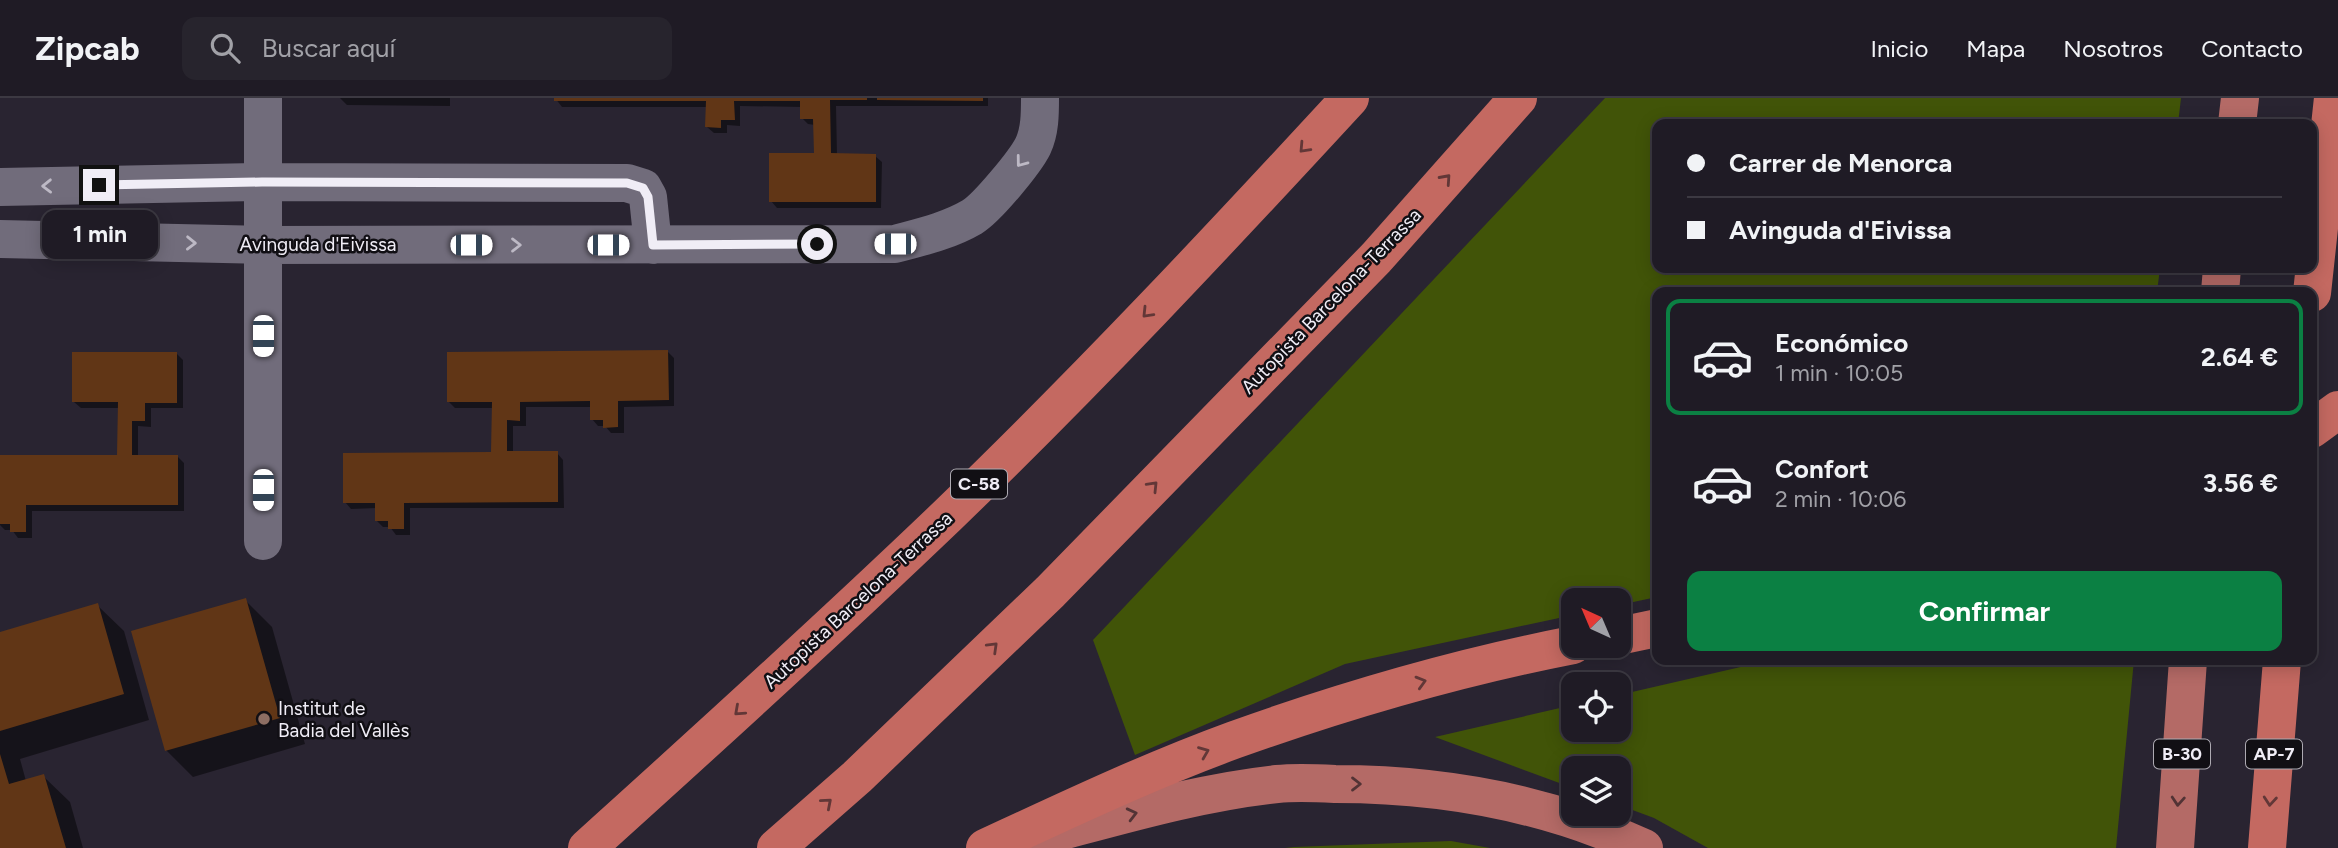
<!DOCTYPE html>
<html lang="es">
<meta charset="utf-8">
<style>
body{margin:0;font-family:Figtree,sans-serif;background:#27242d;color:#f1f3f6;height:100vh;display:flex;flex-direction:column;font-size:26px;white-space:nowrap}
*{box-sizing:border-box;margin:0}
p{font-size:23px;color:#a1a1a7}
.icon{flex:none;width:38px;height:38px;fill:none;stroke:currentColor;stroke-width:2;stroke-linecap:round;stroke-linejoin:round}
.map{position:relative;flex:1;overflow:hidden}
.side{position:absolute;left:1652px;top:189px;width:665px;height:378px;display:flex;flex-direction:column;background:#1f1b25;border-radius:14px;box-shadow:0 4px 18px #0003,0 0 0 2px #3c3942}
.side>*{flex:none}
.hud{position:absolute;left:1652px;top:21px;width:665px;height:154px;border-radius:14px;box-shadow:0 4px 18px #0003,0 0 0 2px #3c3942;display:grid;align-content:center;height:154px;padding:0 35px;background:#1f1b25}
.needle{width:46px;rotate:316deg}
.tools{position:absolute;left:1561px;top:490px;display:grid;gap:14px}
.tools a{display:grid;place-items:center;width:70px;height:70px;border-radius:14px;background:#1f1b25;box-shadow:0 4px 18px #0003,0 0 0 2px #3c3942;font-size:35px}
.end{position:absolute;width:32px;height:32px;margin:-16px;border:9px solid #f0edf6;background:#111;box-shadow:0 0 0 4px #111}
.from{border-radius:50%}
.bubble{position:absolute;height:49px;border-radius:14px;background:#1f1b25;box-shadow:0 4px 18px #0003,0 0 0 2px #3c3942;font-size:23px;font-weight:700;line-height:49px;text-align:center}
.car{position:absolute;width:21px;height:42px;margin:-21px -10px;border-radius:9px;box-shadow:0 0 5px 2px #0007;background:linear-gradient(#fff 24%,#345 0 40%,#fff 0 76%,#345 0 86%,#fff 0)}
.hud b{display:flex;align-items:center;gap:24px;height:66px;font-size:26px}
.hud b+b{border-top:2px solid #3c3942}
.hud i{width:18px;height:18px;background:#f1f3f6}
ul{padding:12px 0 0;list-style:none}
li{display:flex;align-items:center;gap:21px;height:116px;margin:0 14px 10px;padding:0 21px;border:4px solid transparent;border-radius:14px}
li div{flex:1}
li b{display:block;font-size:26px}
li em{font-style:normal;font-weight:700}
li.active{border-color:#0b8043}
li>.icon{width:63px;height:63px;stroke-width:1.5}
.button{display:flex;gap:14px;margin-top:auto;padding:14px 35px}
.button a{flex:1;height:80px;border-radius:14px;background:#0b8043;color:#fff;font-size:28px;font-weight:700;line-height:80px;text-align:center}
header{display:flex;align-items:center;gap:42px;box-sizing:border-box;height:98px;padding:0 35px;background:#1f1b25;border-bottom:2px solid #3c3942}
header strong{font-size:33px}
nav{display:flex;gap:38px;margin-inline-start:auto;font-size:24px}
.search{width:490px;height:63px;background:#27242d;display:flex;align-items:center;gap:18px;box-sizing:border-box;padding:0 24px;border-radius:14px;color:#a1a1a7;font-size:26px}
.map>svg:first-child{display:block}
</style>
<header>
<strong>Zipcab</strong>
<div class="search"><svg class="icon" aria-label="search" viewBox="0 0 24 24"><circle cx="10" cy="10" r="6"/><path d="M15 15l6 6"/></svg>Buscar aquí</div>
<nav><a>Inicio</a><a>Mapa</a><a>Nosotros</a><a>Contacto</a></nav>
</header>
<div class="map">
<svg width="2338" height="750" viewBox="0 0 2338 750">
<rect width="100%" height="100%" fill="#292431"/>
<!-- green -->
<path fill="#415408" d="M1605,0H2181L2178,26H1657V170H2160L2157,194H1657V499L1619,507V502H1573V517L1345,566L1135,657L1093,542Z
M1771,562H2134L2116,750H1708L1654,720L1619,707V670H1573V690L1435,639L1573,607V632H1619V597Z
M1451,743L1490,750H1285L1294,749Z"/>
<!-- shadow -->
<path fill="#0007" d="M340,0H450V8L347,7Z
M555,0H988V8H836L837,57L875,58L882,64L881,110H777L771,103L816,57L815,27L808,26L802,20V9L740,8V28L727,27V35H714L707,29V9H562Z
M668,254L674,260V308L624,309V335H611L605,328H598L592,321V309H526V328H513V355H557L563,362L564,410H410V437H396L390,429H383L377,423V410L351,411L345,404L493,356V310H455L449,304Z
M177,256L183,262V310H151V329L138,328V359H178L184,365V413H32V440H18L12,432H5L0,427V359H119V310H81L74,304Z
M245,502L272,529L305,646L193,679L166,652Z
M97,507L124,533L149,622L20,661L26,683L43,678L70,704L83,750H0V536Z"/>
<!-- building -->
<path fill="#613616" d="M554,0H867V2H830L831,55L876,56V104H769V55H814L813,21H800V3H734L735,22H721V30L705,29L706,3H554Z
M877,0H983V3L877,2Z
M668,252L669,302L618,303V329L603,330V322H590V303L520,304V323L507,322V353H558V404L404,405V431H388V423H375V405H343V355L491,354L492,304H447V254Z
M72,254H177V305H145V323H132V357H178V407H26V434H10V426H0V357H117L118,304H72Z
M246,500L280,620L165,653L131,533Z
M98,505L124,596L0,633V534Z
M0,656L9,686L44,676L66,750H0Z"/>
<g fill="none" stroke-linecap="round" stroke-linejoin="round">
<!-- minor -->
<path stroke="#716c7b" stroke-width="38" d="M0,89L262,84L627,85L643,90L648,99L653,147
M0,141L263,147L895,146C921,139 948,133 972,119C987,110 1025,64 1033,48C1040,33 1040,16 1040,0
M263,443V0"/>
<!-- trunk -->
<path stroke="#b46a66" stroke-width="38" d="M2237,26L2240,0
M2220,194L2222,170
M1024,743C1106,722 1192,695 1277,686C1296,684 1316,685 1335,686C1441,686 1548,705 1644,750
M2175,750L2188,562"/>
<!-- motorway -->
<path stroke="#c46961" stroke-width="38" d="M2312,195L2333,0
M2312,331L2338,312
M1619,538L1657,530
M587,750C708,641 829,531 947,418C1086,284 1219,142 1350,0
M776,750L857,679L1050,494L1376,160L1518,0
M985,750C1067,712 1149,673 1234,642C1343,603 1460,569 1573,547
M2267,750L2282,562"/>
</g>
<!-- one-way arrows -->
<defs><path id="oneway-chevron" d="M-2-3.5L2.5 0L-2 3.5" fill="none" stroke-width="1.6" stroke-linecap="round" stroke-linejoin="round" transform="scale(1.75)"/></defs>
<g stroke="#623737">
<use href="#oneway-chevron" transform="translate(1304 50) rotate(133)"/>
<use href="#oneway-chevron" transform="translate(1446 81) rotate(-48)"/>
<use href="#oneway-chevron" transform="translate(1147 215) rotate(134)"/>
<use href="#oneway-chevron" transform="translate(1153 388) rotate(-46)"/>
<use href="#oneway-chevron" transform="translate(993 549) rotate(-44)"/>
<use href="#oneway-chevron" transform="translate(1421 584) rotate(-16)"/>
<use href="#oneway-chevron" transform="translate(739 613) rotate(138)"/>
<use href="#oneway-chevron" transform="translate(1204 654) rotate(-22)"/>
<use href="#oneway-chevron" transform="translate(2270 703) rotate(95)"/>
<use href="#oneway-chevron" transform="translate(827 705) rotate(-41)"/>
</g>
<g stroke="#bdb9c5">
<use href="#oneway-chevron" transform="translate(1021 64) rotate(127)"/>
<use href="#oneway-chevron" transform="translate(47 88) rotate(179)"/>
<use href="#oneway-chevron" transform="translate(191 145) rotate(1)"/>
<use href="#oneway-chevron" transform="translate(516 147)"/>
</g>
<g stroke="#523335">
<use href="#oneway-chevron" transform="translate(1356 686)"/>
<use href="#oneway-chevron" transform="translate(2178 703) rotate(94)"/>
<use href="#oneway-chevron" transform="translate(1132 716) rotate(-14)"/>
</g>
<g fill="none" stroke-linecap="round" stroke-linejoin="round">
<!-- route -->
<path stroke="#f0edf6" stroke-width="9" d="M99,87L262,84L627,85L643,90L648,99L653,147L817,146"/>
</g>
<!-- markers -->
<circle fill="#8d6e63" stroke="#110f14" stroke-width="2.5" cx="264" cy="621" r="7"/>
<g text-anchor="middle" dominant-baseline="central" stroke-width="5" stroke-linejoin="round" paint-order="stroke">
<!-- shield labels -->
<g fill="#110f14" stroke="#adaab2" stroke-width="2">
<rect x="951" y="371.5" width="56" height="29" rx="5"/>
<rect x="2154" y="641.5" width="56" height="29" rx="5"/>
<rect x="2246" y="641.5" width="56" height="29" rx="5"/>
</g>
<g font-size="18" font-weight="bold" fill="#f0edf6">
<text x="979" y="386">C-58</text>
<text x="2182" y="656">B-30</text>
<text x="2274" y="656">AP-7</text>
</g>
<!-- street labels -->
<g font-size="19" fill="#f0edf6" stroke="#110f14">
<text x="318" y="146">Avinguda d'Eivissa</text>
<text transform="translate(1331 203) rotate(-46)">Autopista Barcelona-Terrassa</text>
<text transform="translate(858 502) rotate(-43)">Autopista Barcelona-Terrassa</text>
</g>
<!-- poi labels -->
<g font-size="19" fill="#f0edf6" stroke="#110f14" text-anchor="start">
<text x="278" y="610">Institut de<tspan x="278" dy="22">Badia del Vallès</tspan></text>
</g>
</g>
</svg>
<div class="tools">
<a><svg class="needle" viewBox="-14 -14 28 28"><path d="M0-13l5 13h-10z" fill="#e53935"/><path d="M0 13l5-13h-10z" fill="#a1a1a7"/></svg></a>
<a><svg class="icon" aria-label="locate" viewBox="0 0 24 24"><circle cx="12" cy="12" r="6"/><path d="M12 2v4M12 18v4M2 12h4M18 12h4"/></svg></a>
<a><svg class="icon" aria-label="layers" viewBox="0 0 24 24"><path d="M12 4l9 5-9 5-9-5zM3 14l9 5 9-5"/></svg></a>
</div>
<i class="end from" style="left:817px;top:146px"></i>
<i class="end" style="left:99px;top:87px"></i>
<div class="bubble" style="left:42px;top:112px;width:116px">1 min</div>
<i class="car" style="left:895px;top:146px;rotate:270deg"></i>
<i class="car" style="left:471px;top:147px;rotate:90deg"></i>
<i class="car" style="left:608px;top:147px;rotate:90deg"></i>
<i class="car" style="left:263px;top:238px;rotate:180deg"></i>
<i class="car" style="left:263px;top:392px;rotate:180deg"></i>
<div class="hud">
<b><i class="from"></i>Carrer de Menorca</b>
<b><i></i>Avinguda d'Eivissa</b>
</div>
<section class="side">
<ul>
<li class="active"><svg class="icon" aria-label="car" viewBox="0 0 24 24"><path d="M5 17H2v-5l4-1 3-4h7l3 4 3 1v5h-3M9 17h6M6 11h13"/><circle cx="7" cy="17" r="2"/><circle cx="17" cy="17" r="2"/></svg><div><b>Económico</b><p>1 min · 10:05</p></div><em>2.64 €</em></li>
<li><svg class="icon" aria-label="car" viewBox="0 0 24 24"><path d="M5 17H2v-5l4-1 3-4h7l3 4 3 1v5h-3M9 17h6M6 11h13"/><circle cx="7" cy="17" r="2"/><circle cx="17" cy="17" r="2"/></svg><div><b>Confort</b><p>2 min · 10:06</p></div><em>3.56 €</em></li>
</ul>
<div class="button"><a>Confirmar</a></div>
</section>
</div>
